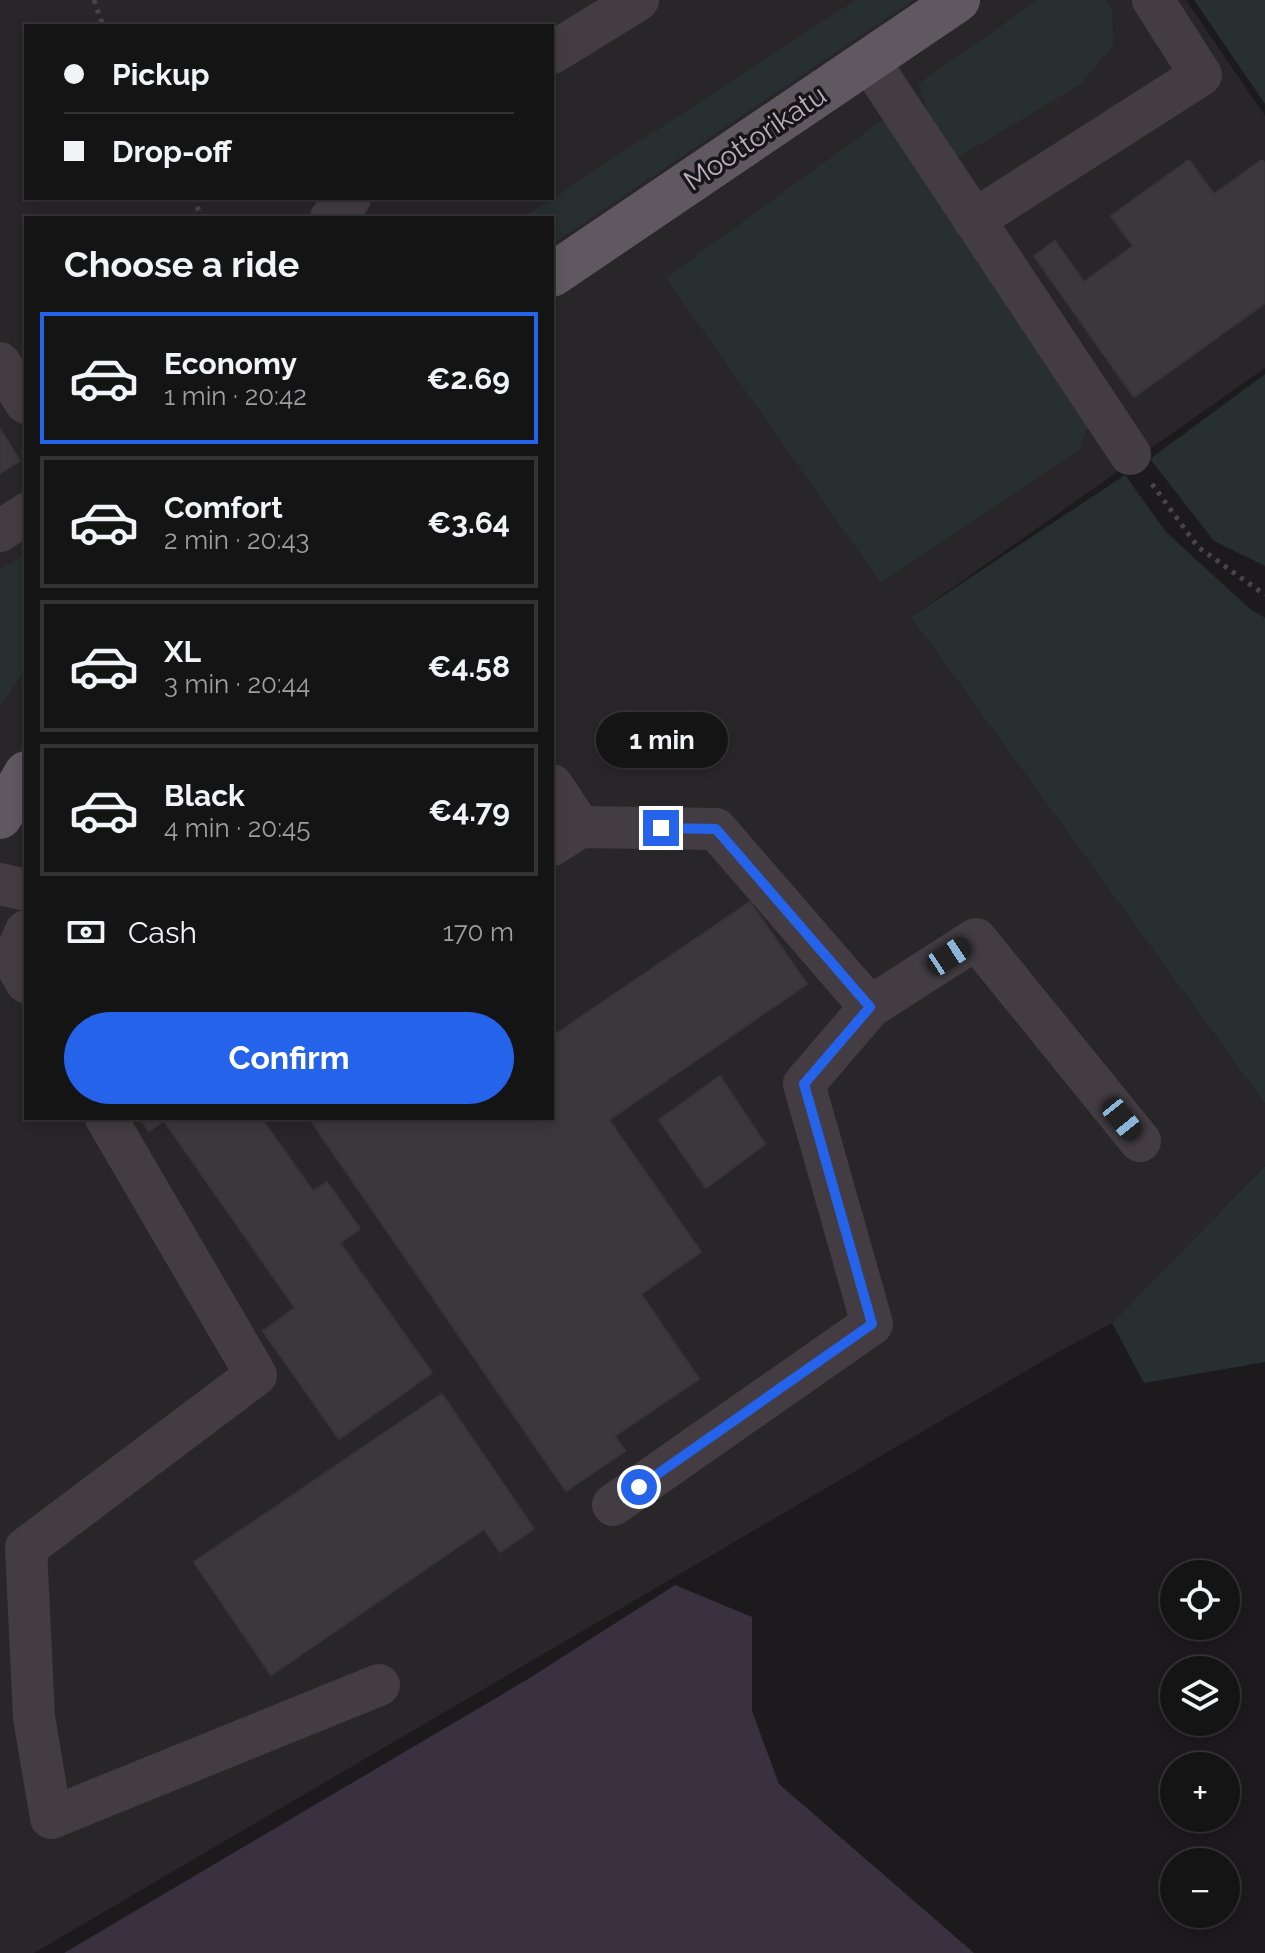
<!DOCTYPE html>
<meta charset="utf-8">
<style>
body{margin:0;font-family:Raleway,sans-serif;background:#1e1d1e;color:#f1f3f6;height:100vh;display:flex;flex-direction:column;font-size:30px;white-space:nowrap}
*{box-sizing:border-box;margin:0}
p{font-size:26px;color:#9d9ea0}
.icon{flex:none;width:44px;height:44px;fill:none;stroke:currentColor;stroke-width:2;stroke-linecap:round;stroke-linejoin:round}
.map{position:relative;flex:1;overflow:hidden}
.side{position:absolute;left:24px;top:216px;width:530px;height:904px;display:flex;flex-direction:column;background:#151415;border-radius:0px;box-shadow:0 4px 12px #0003,0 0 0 2px #343334}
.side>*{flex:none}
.top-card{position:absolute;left:24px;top:24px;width:530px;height:176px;border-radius:0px;box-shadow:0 4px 12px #0003,0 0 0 2px #343334;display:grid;align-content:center;height:176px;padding:0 40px;background:#151415}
.buttons{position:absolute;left:1160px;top:1560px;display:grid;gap:16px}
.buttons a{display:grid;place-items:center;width:80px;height:80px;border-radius:50%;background:#151415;box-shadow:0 4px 12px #0003,0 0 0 2px #343334;font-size:40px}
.end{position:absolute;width:36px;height:36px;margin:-18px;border:10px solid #2563eb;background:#fff;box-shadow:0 0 0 4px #fff}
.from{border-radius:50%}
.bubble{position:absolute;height:56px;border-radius:28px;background:#151415;box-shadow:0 4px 12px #0003,0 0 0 2px #343334;font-size:26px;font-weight:700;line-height:56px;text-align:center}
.car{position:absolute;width:24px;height:48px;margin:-24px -12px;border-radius:10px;box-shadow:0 0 6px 2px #0007;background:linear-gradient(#222 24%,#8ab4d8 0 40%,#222 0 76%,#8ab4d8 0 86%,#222 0)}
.top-card b{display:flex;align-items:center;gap:28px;height:76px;font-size:30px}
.top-card b+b{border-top:2px solid #343334}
.top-card i{width:20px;height:20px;background:#f1f3f6}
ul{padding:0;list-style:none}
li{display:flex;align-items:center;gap:24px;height:132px;margin:0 16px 12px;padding:0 24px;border:4px solid #343334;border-radius:0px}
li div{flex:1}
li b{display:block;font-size:30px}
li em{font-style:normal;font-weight:700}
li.current{border-color:#2563eb}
li>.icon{width:72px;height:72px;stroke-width:1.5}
h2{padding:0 40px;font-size:36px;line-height:96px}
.pay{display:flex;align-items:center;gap:20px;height:88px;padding:0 40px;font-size:30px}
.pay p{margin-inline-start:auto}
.cta{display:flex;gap:16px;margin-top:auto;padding:16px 40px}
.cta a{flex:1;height:92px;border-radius:48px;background:#2563eb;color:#fff;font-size:32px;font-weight:700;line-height:92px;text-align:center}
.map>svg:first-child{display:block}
</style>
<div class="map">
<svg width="1265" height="1953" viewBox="0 0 1265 1953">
<rect width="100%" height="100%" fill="#1c1a1c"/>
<!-- built -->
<path fill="#292629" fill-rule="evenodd" d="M0,0H1186L1265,116V368L911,617L1265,1104V1166L1112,1323L1058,1352L34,1953H0ZM26,26H552V198H26ZM26,218H552V1118H26Z"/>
<!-- green -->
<path fill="#282f31" d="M856,0H913L552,244V218H522Z
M1038,0H1105L1112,10L1113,45L1081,84L957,158L940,148L918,84Z
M1194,0H1265V104Z
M885,118L1089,422L1080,449L881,583L666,278Z
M1265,374V566L1214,541L1150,459Z
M1125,475L1166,532L1250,609L1265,618V1104L911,617Z
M26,553V669L0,706V570Z
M1265,1166V1362L1144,1383L1112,1323Z"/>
<!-- water -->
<path fill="#39313f" d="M675,1585L752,1617V1711L779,1784L974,1953H64L528,1679Z"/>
<!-- building -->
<path fill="#3b373b" stroke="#383438" stroke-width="2" d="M1189,160L1214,194L1262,160L1265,164V303L1134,397L1034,256L1055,241L1084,282L1133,246L1111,216Z
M0,429L20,461L0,473Z
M750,902L807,984L609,1120L701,1252L641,1294L699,1379L615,1436L625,1451L566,1491L309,1118H552V1028L556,1034Z
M720,1076L765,1144L706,1188L659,1120Z
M140,1118H261L313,1191L327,1182L360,1229L340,1243L432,1373L339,1439L263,1331L295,1308L164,1121L149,1131Z
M442,1394L534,1529L500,1552L484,1529L271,1675L194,1562Z"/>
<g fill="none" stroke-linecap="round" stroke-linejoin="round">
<!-- path -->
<path stroke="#49444a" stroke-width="5" stroke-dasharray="4 6" stroke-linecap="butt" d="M94,0L103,26
M192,198L203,218
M1152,484L1198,547L1265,595"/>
<!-- minor -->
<path stroke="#433d43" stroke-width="42" d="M552,53L638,0
M869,61L1130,454
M331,218L350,198
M974,220L1201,75L1153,0
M0,363L26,403
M0,531L26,514
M552,785L580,827L552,845
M580,827L716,829L870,1007L804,1084L872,1324L613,1505
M0,884L26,890
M26,931L13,959L26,982
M870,1007L976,939L1140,1141
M106,1118L256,1375L26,1548L34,1717L51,1818L379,1685"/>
<!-- major -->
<path stroke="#5f5860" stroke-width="44" d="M552,275L958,0
M0,817L26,773"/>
</g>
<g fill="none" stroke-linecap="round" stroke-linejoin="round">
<!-- route -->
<path stroke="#2563eb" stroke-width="10" d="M639,1487L872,1324L804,1084L870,1007L716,829L661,828"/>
</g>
<g text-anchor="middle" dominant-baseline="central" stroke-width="7" stroke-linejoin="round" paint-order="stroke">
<!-- street labels -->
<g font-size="28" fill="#b8aeba" stroke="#171517">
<text transform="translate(755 138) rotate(-34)">Moottorikatu</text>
</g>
</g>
</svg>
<div class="buttons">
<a><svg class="icon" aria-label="locate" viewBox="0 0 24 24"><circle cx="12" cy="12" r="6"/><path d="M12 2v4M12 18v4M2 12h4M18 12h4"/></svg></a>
<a><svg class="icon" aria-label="layers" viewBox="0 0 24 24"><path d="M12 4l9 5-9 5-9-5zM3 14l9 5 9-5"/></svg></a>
<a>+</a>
<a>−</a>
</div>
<i class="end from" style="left:639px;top:1487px"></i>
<i class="end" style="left:661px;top:828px"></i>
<div class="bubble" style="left:596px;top:712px;width:132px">1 min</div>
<i class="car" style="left:949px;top:956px;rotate:57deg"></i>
<i class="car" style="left:1122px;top:1119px;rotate:141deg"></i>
<div class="top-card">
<b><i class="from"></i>Pickup</b>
<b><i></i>Drop-off</b>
</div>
<section class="side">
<h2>Choose a ride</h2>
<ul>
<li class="current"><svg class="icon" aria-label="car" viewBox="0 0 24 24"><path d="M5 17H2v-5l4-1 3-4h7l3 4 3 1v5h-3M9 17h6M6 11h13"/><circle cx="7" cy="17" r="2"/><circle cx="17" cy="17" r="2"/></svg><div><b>Economy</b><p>1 min · 20:42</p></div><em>€2.69</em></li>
<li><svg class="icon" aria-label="car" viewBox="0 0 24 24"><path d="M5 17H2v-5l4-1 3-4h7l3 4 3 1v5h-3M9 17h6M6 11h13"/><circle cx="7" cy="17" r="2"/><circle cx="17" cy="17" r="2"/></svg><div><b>Comfort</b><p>2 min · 20:43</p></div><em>€3.64</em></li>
<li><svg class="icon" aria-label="car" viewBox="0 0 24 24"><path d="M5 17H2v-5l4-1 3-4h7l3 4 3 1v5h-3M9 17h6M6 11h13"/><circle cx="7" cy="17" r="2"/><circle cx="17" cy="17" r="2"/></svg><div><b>XL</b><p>3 min · 20:44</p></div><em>€4.58</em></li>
<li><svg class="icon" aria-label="car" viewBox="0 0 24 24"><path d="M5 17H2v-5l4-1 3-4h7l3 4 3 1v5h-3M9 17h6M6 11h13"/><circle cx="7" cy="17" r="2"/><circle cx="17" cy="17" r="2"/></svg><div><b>Black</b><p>4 min · 20:45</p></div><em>€4.79</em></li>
</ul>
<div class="pay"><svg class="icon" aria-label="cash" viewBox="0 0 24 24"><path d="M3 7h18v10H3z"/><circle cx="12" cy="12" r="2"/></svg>Cash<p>170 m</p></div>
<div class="cta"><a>Confirm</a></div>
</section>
</div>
